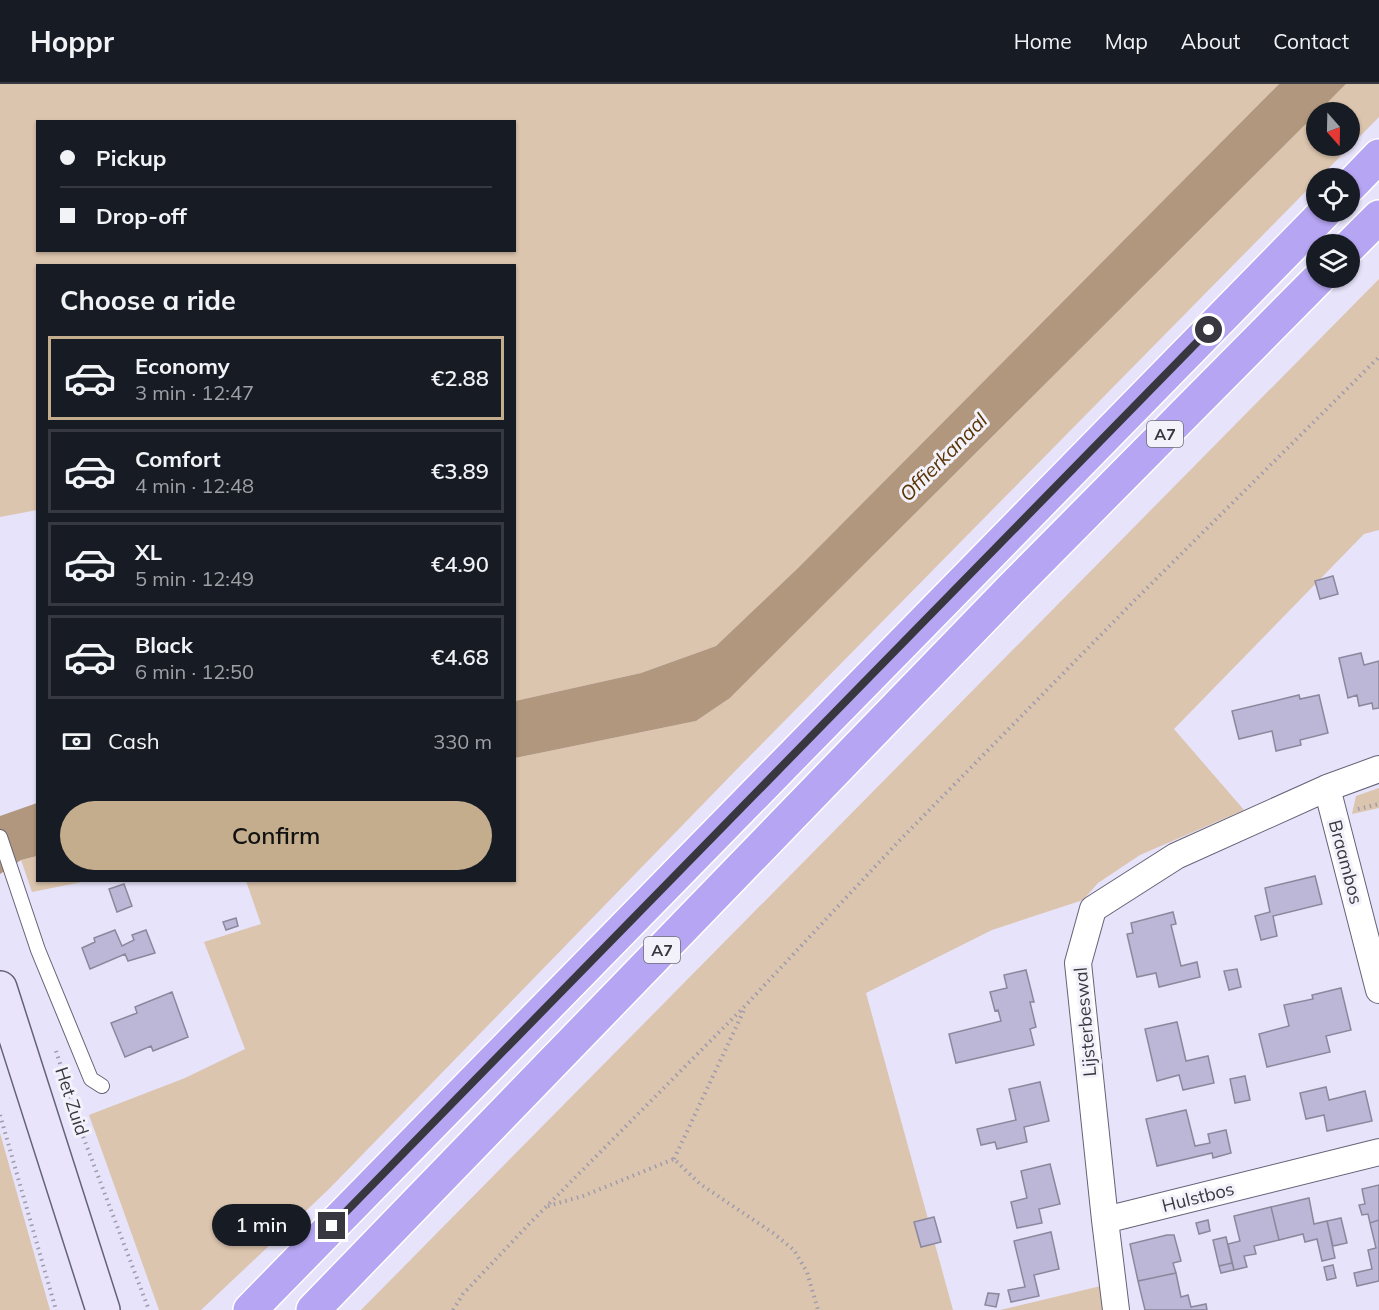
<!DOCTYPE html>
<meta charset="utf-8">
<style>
body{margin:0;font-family:Mulish,sans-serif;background:#20242c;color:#f1f3f6;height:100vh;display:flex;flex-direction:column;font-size:22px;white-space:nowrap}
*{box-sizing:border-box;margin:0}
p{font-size:20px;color:#9ea1a6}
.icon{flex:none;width:33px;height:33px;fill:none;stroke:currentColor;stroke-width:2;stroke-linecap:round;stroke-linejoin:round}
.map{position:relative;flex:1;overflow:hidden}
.sheet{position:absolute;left:36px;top:180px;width:480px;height:618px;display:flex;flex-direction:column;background:#171b24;border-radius:0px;box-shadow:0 2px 4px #0004}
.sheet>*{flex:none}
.banner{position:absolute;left:36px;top:36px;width:480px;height:132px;border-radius:0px;box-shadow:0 2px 4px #0004;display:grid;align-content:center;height:132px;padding:0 24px;background:#171b24}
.needle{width:39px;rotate:160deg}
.fabs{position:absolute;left:1306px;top:18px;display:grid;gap:12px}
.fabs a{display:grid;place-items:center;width:54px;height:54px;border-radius:50%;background:#171b24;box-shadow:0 2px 4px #0004;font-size:30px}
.end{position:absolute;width:27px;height:27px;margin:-14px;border:8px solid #38363f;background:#fff;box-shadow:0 0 0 3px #fff}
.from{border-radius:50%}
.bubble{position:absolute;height:42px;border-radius:21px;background:#171b24;box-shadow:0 2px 4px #0004;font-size:20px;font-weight:600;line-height:42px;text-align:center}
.banner b{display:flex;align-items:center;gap:21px;height:57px;font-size:22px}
.banner b+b{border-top:2px solid #363941}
.banner i{width:15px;height:15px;background:#f1f3f6}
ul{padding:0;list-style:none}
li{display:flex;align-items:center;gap:18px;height:84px;margin:0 12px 9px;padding:0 12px;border:3px solid #363941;border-radius:0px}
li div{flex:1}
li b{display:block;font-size:22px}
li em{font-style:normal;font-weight:600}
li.selected{border-color:#c4ad8d}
li>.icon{width:54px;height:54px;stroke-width:1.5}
h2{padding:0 24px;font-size:27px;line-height:72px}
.pay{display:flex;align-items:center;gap:15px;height:66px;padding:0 24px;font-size:22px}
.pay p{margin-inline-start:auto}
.action{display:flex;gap:12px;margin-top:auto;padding:12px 24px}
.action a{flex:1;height:69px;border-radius:36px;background:#c4ad8d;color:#111;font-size:24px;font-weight:600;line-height:69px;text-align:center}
header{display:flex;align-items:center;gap:36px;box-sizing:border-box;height:84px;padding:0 30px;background:#171b24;border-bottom:2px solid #363941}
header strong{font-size:28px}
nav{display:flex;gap:33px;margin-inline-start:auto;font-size:21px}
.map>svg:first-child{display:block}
</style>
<header>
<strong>Hoppr</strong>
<nav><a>Home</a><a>Map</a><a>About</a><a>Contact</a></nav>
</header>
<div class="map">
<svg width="1379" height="1226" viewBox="0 0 1379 1226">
<rect width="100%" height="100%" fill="#e7e3fa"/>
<!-- green -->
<path fill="#dcc5ae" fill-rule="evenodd" d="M0,0H1279L798,484L716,562L641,589L515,617L514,182H38L37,426L0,433ZM38,38H514V166H38Z
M1346,0H1379V33L741,681L329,1105L201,1226H159L89,1031L185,994L245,965L204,858L261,840L246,797L514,796L515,674L696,637L730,614L1317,29V62H1350V28H1317Z
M1379,195V446L1364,450L1174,645L1244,726L1140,771L1098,799L1083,816L992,846L866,909L953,1226H361Z
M1379,704V724L1352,730L1356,712Z
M37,772L38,796L87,797L32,808L21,776Z
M0,1049L50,1226H0Z
M1105,1201L1109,1226H1000Z"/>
<!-- water -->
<path fill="#b1977d" d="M1279,0H1346L730,614L696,637L515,674V617L641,589L716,562L798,484Z
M37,719V772L21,776L0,790V732Z"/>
<!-- building -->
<path fill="#bcb6d7" stroke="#8b889d" stroke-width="1.5" d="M1333,492L1338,510L1320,515L1315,497Z
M1361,569L1364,581L1379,577V624L1373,625L1372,619L1359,622L1357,611L1348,614L1339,574Z
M1299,611L1300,615L1319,611L1328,649L1300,656L1301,661L1276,667L1272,647L1239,655L1232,627Z
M1315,792L1322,820L1273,832L1277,852L1261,856L1255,832L1270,828L1265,804Z
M124,800L132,822L117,828L109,805Z
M1173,828L1176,840L1171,841L1181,882L1197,878L1200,893L1159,903L1156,889L1137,893L1127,850L1133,849L1131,839Z
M236,834L238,842L226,846L223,838Z
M115,846L122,862L134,856L132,851L146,846L155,869L128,877L125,870L90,885L82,864L95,858L94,854Z
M1237,885L1241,903L1229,906L1224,887Z
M1026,886L1034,918H1030L1036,943L1030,945L1034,961L956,979L949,950L1001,937L998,926L995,927L990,908L1007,904L1004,891Z
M1341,904L1351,946L1326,952L1330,968L1267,983L1259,950L1289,942L1284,921L1313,915L1312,911Z
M172,908L188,953L153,967L151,962L125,973L111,939L137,929L135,923Z
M1177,938L1186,977L1208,972L1214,999L1183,1006L1179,991L1157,997L1145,945Z
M1245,992L1250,1016L1235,1019L1230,995Z
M1040,998L1049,1037L1024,1043L1027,1058L997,1065L995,1058L981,1061L977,1045L1016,1036L1009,1005Z
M1326,1003L1329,1016L1365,1007L1372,1037L1327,1047L1324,1031L1306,1035L1300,1009Z
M1186,1026L1195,1062L1210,1059L1208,1050L1226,1046L1231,1069L1213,1074L1212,1069L1157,1082L1146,1035Z
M1050,1080L1060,1120L1039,1125L1042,1139L1017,1144L1011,1118L1027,1114L1021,1087Z
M1379,1101V1136L1370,1139L1368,1130L1362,1131L1359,1121L1365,1120L1362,1105Z
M1309,1114L1314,1140L1327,1137L1335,1174L1322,1177L1317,1155L1305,1158L1303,1150L1279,1156L1271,1123Z
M1271,1123L1279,1156L1254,1162L1256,1170L1244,1172L1247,1183L1234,1186L1228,1160L1240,1157L1234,1132Z
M934,1133L941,1158L921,1163L914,1138Z
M1341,1134L1347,1159L1333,1162L1327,1137Z
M1208,1136L1210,1147L1199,1150L1196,1139Z
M1379,1136V1197L1357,1202L1354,1189L1372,1185L1368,1166L1376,1164L1370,1139Z
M1051,1148L1059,1185L1034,1191L1039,1212L1011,1218L1008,1206L1025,1203L1014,1157Z
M1167,1151H1174L1181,1177L1173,1179L1176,1189L1138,1197L1130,1160Z
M1226,1153L1232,1179L1219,1182L1213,1156Z
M1232,1179L1234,1186L1221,1189L1219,1182Z
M1333,1181L1336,1194L1327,1196L1324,1183Z
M1176,1189L1181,1213L1188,1211L1191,1223L1206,1220L1207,1226H1145L1138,1197Z
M988,1209L999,1210L996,1223L985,1221Z"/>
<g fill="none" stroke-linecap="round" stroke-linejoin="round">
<defs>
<path id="lane" d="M0,753L38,866L91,995L102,1002"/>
<path id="street" d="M1379,685L1327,704L1379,906
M1105,1136L1078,879L1093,825L1176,772L1327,704
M1116,1226L1105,1136L1379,1068"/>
<path id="secondary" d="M0,904L103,1226"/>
<path id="highway" d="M1350,102L1379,72
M1350,162L1379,133
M250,1226L1325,128
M313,1226L1010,506L1319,194"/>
</defs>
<!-- lane casing -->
<use href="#lane" stroke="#666276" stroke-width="16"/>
<!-- street casing -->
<use href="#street" stroke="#666276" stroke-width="28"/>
<!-- secondary casing -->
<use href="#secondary" stroke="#666276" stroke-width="36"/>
<!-- highway casing -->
<use href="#highway" stroke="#fff" stroke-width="36"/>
<!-- path -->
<path stroke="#9e9bac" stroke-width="4" stroke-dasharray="1.5 4.5" stroke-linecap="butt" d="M1358,725L1379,720
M56,967L84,1055L149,1226
M0,1031L56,1226
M674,1075L745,924
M548,1122L583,1112L674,1075L700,1100L773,1149L794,1166L807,1188L818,1226
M453,1226L463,1210L530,1139L746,921L898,758L1136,515L1379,273"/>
<!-- lane -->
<use href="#lane" stroke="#fff" stroke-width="14"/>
<!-- street -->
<use href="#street" stroke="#fff" stroke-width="26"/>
<!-- secondary -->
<use href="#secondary" stroke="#e9e4fb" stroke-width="33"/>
<!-- highway -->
<use href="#highway" stroke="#b6a5f2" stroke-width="33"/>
</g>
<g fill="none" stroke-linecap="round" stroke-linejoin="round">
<!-- route -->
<path stroke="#38363f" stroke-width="8" d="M332,1142L1209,246"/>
</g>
<g text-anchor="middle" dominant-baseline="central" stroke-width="6" stroke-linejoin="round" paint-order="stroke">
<!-- shield labels -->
<g fill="#f3f2fb" stroke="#706e77" stroke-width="1.5">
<rect x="1147" y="337" width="36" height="26" rx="4.5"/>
<rect x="644" y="853" width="36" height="26" rx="4.5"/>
</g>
<g font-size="16" font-weight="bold" fill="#38363f">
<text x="1165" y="350">A7</text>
<text x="662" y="866">A7</text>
</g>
<!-- street labels -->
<g font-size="18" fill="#38363f" stroke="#f3f2fb">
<text transform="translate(1346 778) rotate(75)">Braambos</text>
<text transform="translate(1085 938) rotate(-95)">Lijsterbeswal</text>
<text transform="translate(72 1017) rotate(72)">Het Zuid</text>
<text transform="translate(1198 1113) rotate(-14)">Hulstbos</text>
</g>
<!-- water labels -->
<g font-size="20" font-style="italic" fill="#593404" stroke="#f3f2fb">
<text transform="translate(943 373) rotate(-45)">Offierkanaal</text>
</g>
</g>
</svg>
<div class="fabs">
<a><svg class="needle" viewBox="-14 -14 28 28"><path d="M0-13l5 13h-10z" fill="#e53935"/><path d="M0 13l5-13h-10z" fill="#9ea1a6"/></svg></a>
<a><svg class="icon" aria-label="locate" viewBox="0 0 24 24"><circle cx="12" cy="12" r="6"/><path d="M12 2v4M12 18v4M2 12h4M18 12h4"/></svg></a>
<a><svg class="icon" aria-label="layers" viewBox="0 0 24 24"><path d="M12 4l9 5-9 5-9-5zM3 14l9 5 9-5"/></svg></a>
</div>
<i class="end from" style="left:1209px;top:246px"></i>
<i class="end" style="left:332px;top:1142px"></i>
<div class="bubble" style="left:212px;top:1120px;width:99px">1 min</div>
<div class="banner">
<b><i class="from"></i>Pickup</b>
<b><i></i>Drop-off</b>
</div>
<section class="sheet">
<h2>Choose a ride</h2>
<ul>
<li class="selected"><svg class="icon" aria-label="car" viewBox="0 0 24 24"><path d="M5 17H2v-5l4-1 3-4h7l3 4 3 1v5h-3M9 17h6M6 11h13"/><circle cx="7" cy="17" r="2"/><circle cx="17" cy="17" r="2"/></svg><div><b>Economy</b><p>3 min · 12:47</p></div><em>€2.88</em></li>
<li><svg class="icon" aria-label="car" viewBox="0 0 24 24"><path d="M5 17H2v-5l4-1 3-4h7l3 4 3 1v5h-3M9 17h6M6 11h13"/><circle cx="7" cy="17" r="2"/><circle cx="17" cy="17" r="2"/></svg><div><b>Comfort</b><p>4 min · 12:48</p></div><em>€3.89</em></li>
<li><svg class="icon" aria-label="car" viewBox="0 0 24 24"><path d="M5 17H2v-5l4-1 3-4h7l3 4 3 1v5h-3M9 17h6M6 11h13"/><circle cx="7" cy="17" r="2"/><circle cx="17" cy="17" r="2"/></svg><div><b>XL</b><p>5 min · 12:49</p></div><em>€4.90</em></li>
<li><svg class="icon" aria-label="car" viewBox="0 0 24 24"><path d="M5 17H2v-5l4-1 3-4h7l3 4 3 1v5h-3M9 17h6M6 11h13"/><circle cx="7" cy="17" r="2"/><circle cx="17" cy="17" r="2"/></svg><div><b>Black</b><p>6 min · 12:50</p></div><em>€4.68</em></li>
</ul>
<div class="pay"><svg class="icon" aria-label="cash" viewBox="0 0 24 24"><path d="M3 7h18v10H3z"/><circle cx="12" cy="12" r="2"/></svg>Cash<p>330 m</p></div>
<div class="action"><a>Confirm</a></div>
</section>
</div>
